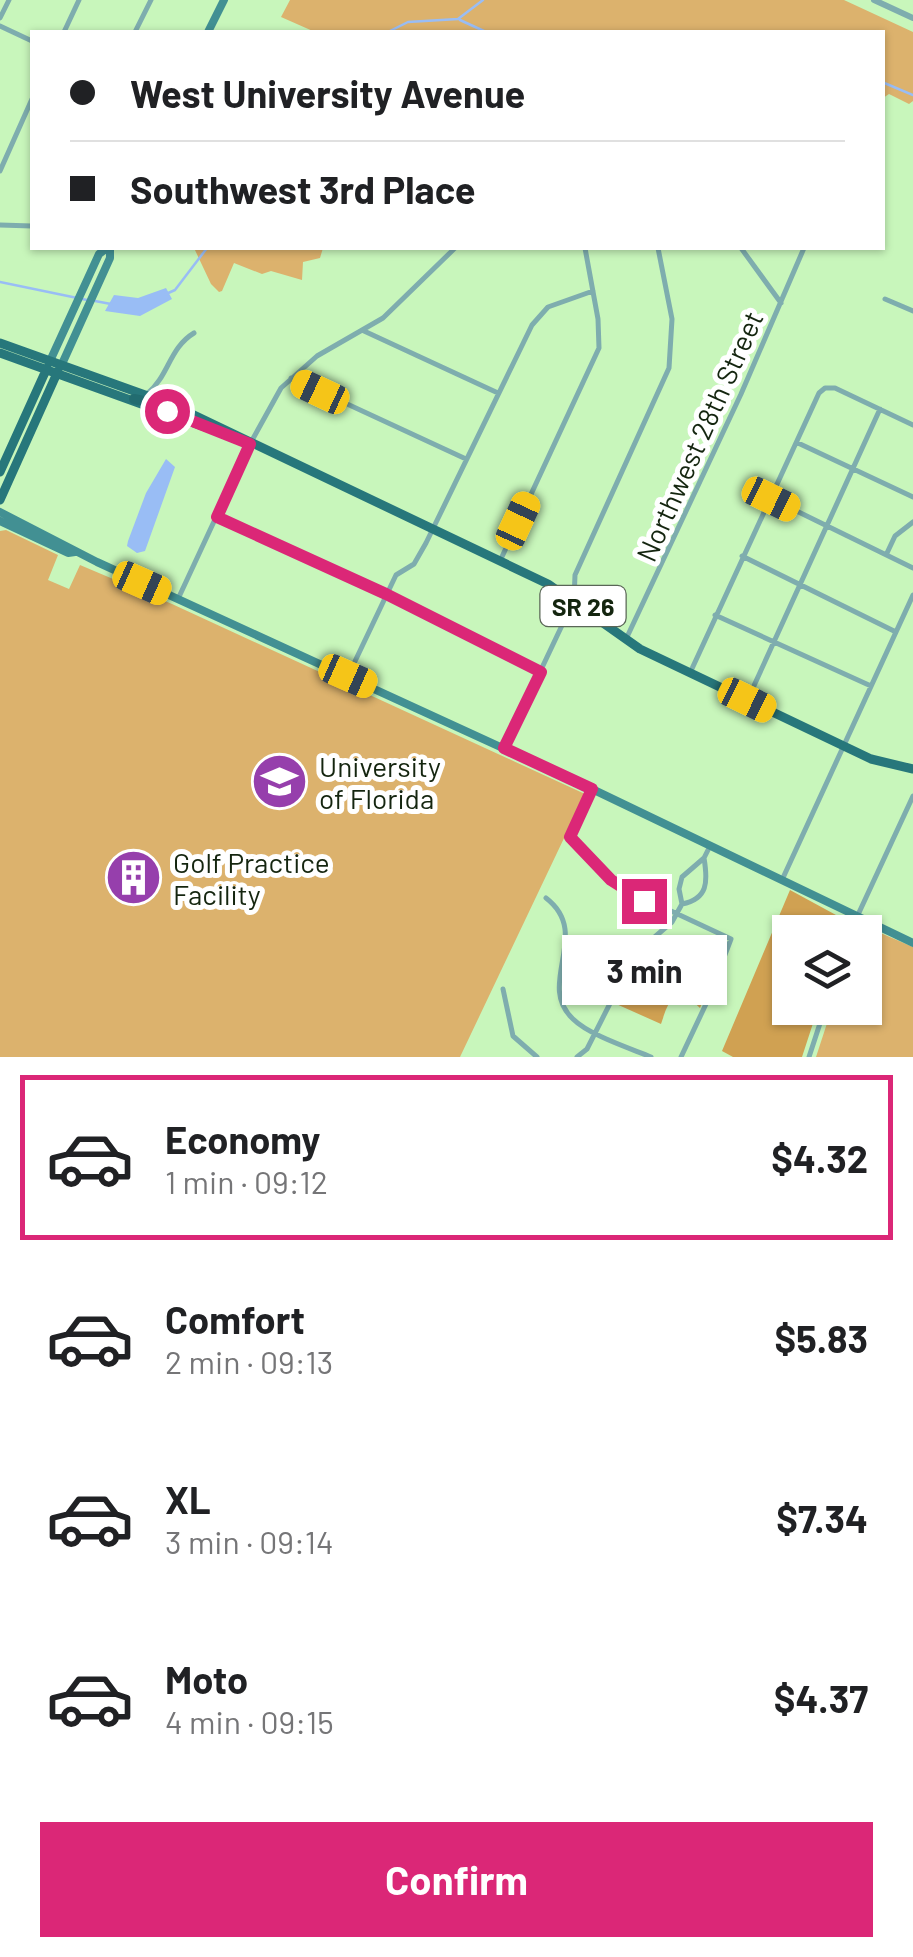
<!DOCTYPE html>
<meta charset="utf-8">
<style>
body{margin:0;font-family:Barlow,sans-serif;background:#f6f6f6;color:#202124;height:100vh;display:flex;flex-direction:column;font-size:38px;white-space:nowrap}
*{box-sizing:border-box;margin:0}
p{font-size:32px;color:#757577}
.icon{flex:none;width:55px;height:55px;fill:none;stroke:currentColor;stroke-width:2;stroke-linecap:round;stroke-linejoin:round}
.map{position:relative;height:1057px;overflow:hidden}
.sheet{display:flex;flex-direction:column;background:#fff;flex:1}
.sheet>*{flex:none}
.top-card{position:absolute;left:30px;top:30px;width:855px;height:220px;border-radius:0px;box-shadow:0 2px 8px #0004;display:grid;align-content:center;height:220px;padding:0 40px;background:#fff}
.buttons{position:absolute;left:772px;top:915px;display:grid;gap:20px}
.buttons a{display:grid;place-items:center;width:110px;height:110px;border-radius:0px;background:#fff;box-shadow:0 2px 8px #0004;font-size:50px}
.end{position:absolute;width:45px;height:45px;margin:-22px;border:12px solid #db2777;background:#fff;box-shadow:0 0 0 5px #fff}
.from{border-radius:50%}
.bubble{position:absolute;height:70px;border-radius:0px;background:#fff;box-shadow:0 2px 8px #0004;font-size:32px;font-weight:700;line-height:70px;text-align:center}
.car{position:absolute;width:30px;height:60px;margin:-30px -15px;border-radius:12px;box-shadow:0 0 8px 2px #0007;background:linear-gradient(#f5c518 24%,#345 0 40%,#f5c518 0 76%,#345 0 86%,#f5c518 0)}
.top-card b{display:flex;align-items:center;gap:35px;height:95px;font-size:38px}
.top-card b+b{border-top:2px solid #e0e0e0}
.top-card i{width:25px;height:25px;background:#202124}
ul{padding:18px 0 0;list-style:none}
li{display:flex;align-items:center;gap:30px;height:165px;margin:0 20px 15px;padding:0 20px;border:5px solid transparent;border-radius:0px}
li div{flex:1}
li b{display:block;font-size:38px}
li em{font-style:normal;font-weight:700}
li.active{border-color:#db2777}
li>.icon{width:90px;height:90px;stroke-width:1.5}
.cta{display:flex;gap:20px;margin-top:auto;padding:20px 40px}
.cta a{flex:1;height:115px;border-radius:0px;background:#db2777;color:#fff;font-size:40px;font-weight:700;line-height:115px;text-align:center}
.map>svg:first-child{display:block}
</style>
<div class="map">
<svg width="913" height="1057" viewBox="0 0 913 1057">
<rect width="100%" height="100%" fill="#c8f6bb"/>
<!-- green -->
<path fill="#dcb26d" d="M290,0H844L913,32V101L909,104L889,94L883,98L882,32H315L281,17Z
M194,248H323L320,258L303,262L302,280L271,271L262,274L234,263L222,291L219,292L211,284Z
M6,530L58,555L48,580L69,589L80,565L172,604L585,794L460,1057H0V531Z
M862,925L913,947V1057H816L832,1008H865V932H858Z"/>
<!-- forest -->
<path fill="#d0a152" d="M790,890L836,915L844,928L842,932H790V1008H818L802,1057H733L722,1051Z
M658,943L691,956L720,961L700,1008L687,996C669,993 666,1010 661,1024L614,1003C625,979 633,954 658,943Z"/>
<!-- water -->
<path fill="#99bdf5" d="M166,288L172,299L140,316L105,311L114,295L138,298Z
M166,459L175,467L145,551L137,553L127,546L128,541L146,493Z"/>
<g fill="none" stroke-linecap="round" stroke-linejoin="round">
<!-- stream -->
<path stroke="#99bdf5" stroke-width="2.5" d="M460,20L486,32
M388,32L408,22L458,19L483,0
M762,32H763
M882,82L913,95
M0,282L87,300
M166,294L175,290L207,248
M95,301L111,304"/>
<!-- minor -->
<path stroke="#7eadae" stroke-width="5" d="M0,18L9,0
M0,26L32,41
M64,32L79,0
M135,32L151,0
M0,171L32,99
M0,225L32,226
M741,248L781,303
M885,299L913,311
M364,331L498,393
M291,378L466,459
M147,394C169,376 169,348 194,333
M798,443L913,497
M772,499L913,568
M217,517L386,594L541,672
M887,553L895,536L913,522
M742,556L896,632
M500,561L599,348L598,319L585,248
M178,599L250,444L281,388L317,356L383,318L455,248
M715,615L871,686
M627,637L741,394L804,248
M690,673L819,393L825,388H835L913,425
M348,676L396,575L414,564L426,543L532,325L548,307L593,291
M747,701L880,409
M504,748L574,600L575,575L669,368L672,319L658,248
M592,789L570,833L581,852L624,889L731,939L706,1004L681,1057
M782,880L913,595
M546,898C593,934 535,984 573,1019C589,1035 629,1048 651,1057
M682,904C708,899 708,882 704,858
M850,932L913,796
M503,989L513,1036L537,1057
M577,1057L587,1049L635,954L672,922L682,904L679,889L682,877L704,858L710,846
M809,1057L825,1008"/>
<!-- tertiary -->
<path stroke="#7eadae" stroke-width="6" d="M874,0L913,18"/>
<!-- secondary -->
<path stroke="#429093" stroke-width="8" d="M208,32L224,0
M50,361L99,254L107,248
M62,364L110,258V248
M0,512L97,562L592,789L913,943
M0,521L68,553L75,552"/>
<!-- primary -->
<path stroke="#27777b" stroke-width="9" d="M0,343L173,405L548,584L640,649L871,759L913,769
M0,353L205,427
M0,472L47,368
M0,500L58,371"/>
<!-- trunk -->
<path stroke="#226c70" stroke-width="10" d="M134,399L157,404L166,402"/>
</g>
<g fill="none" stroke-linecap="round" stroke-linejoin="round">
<!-- route -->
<path stroke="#db2777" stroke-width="12" d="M167,411L250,444L217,517L386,594L541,672L504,748L592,789L570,837L611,880L644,901"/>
</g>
<!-- icons -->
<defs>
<symbol id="university-disc" viewBox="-11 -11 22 22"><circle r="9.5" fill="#963fac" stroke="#fff"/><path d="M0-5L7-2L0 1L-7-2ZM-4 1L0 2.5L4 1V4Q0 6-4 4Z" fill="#fff"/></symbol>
<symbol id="building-disc" viewBox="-11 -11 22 22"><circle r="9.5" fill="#963fac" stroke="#fff"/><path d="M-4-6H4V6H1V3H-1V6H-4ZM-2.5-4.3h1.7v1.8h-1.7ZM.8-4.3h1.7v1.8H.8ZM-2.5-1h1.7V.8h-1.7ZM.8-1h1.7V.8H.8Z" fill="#fff"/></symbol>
</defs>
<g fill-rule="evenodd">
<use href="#university-disc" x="248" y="750" width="63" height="63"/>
<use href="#building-disc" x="102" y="846" width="63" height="63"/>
</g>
<g text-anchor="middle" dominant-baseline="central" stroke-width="10" stroke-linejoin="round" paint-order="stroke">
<!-- shield labels -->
<rect fill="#fff" stroke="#5a6657" stroke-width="2.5" x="540.5" y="586" width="85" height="40" rx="8"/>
<g font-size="25" font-weight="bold" fill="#14250f">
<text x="583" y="606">SR 26</text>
</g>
<!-- street labels -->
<g font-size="28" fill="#14250f" stroke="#fff">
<text transform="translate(699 436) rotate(-66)">Northwest 28th Street</text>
</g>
<!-- poi labels -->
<g font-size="28" fill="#14250f" stroke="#fff" text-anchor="start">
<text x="319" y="766">University<tspan x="319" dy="32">of Florida</tspan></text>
<text x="173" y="862">Golf Practice<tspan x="173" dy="32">Facility</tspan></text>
</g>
</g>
</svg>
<div class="buttons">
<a><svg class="icon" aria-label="layers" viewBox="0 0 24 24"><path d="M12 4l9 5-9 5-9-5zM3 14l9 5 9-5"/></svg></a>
</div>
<i class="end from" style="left:167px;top:411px"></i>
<i class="end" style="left:644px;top:901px"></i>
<div class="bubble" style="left:562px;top:935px;width:165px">3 min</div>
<i class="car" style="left:320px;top:392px;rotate:295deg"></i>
<i class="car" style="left:771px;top:499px;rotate:116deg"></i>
<i class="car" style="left:518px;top:521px;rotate:25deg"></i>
<i class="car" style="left:142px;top:583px;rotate:114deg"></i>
<i class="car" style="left:348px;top:676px;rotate:114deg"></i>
<i class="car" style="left:747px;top:700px;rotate:116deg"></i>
<div class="top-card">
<b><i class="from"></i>West University Avenue</b>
<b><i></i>Southwest 3rd Place</b>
</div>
</div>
<section class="sheet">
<ul>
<li class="active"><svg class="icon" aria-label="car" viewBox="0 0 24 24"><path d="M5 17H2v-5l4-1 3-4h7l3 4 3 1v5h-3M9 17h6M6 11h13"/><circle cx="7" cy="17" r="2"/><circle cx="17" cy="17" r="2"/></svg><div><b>Economy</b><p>1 min · 09:12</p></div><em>$4.32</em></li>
<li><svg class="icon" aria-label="car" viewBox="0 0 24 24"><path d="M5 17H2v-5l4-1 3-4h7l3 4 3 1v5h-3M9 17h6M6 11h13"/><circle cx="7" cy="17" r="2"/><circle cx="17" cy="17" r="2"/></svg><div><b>Comfort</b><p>2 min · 09:13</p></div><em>$5.83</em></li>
<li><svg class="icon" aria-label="car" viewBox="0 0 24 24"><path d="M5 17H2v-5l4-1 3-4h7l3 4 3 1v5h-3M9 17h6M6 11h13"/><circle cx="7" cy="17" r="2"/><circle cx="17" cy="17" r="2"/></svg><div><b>XL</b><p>3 min · 09:14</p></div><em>$7.34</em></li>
<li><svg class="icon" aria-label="car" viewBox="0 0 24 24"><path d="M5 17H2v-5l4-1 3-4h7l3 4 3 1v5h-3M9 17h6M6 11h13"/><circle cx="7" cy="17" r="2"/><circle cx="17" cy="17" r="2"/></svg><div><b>Moto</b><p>4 min · 09:15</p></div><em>$4.37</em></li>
</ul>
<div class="cta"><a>Confirm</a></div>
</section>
